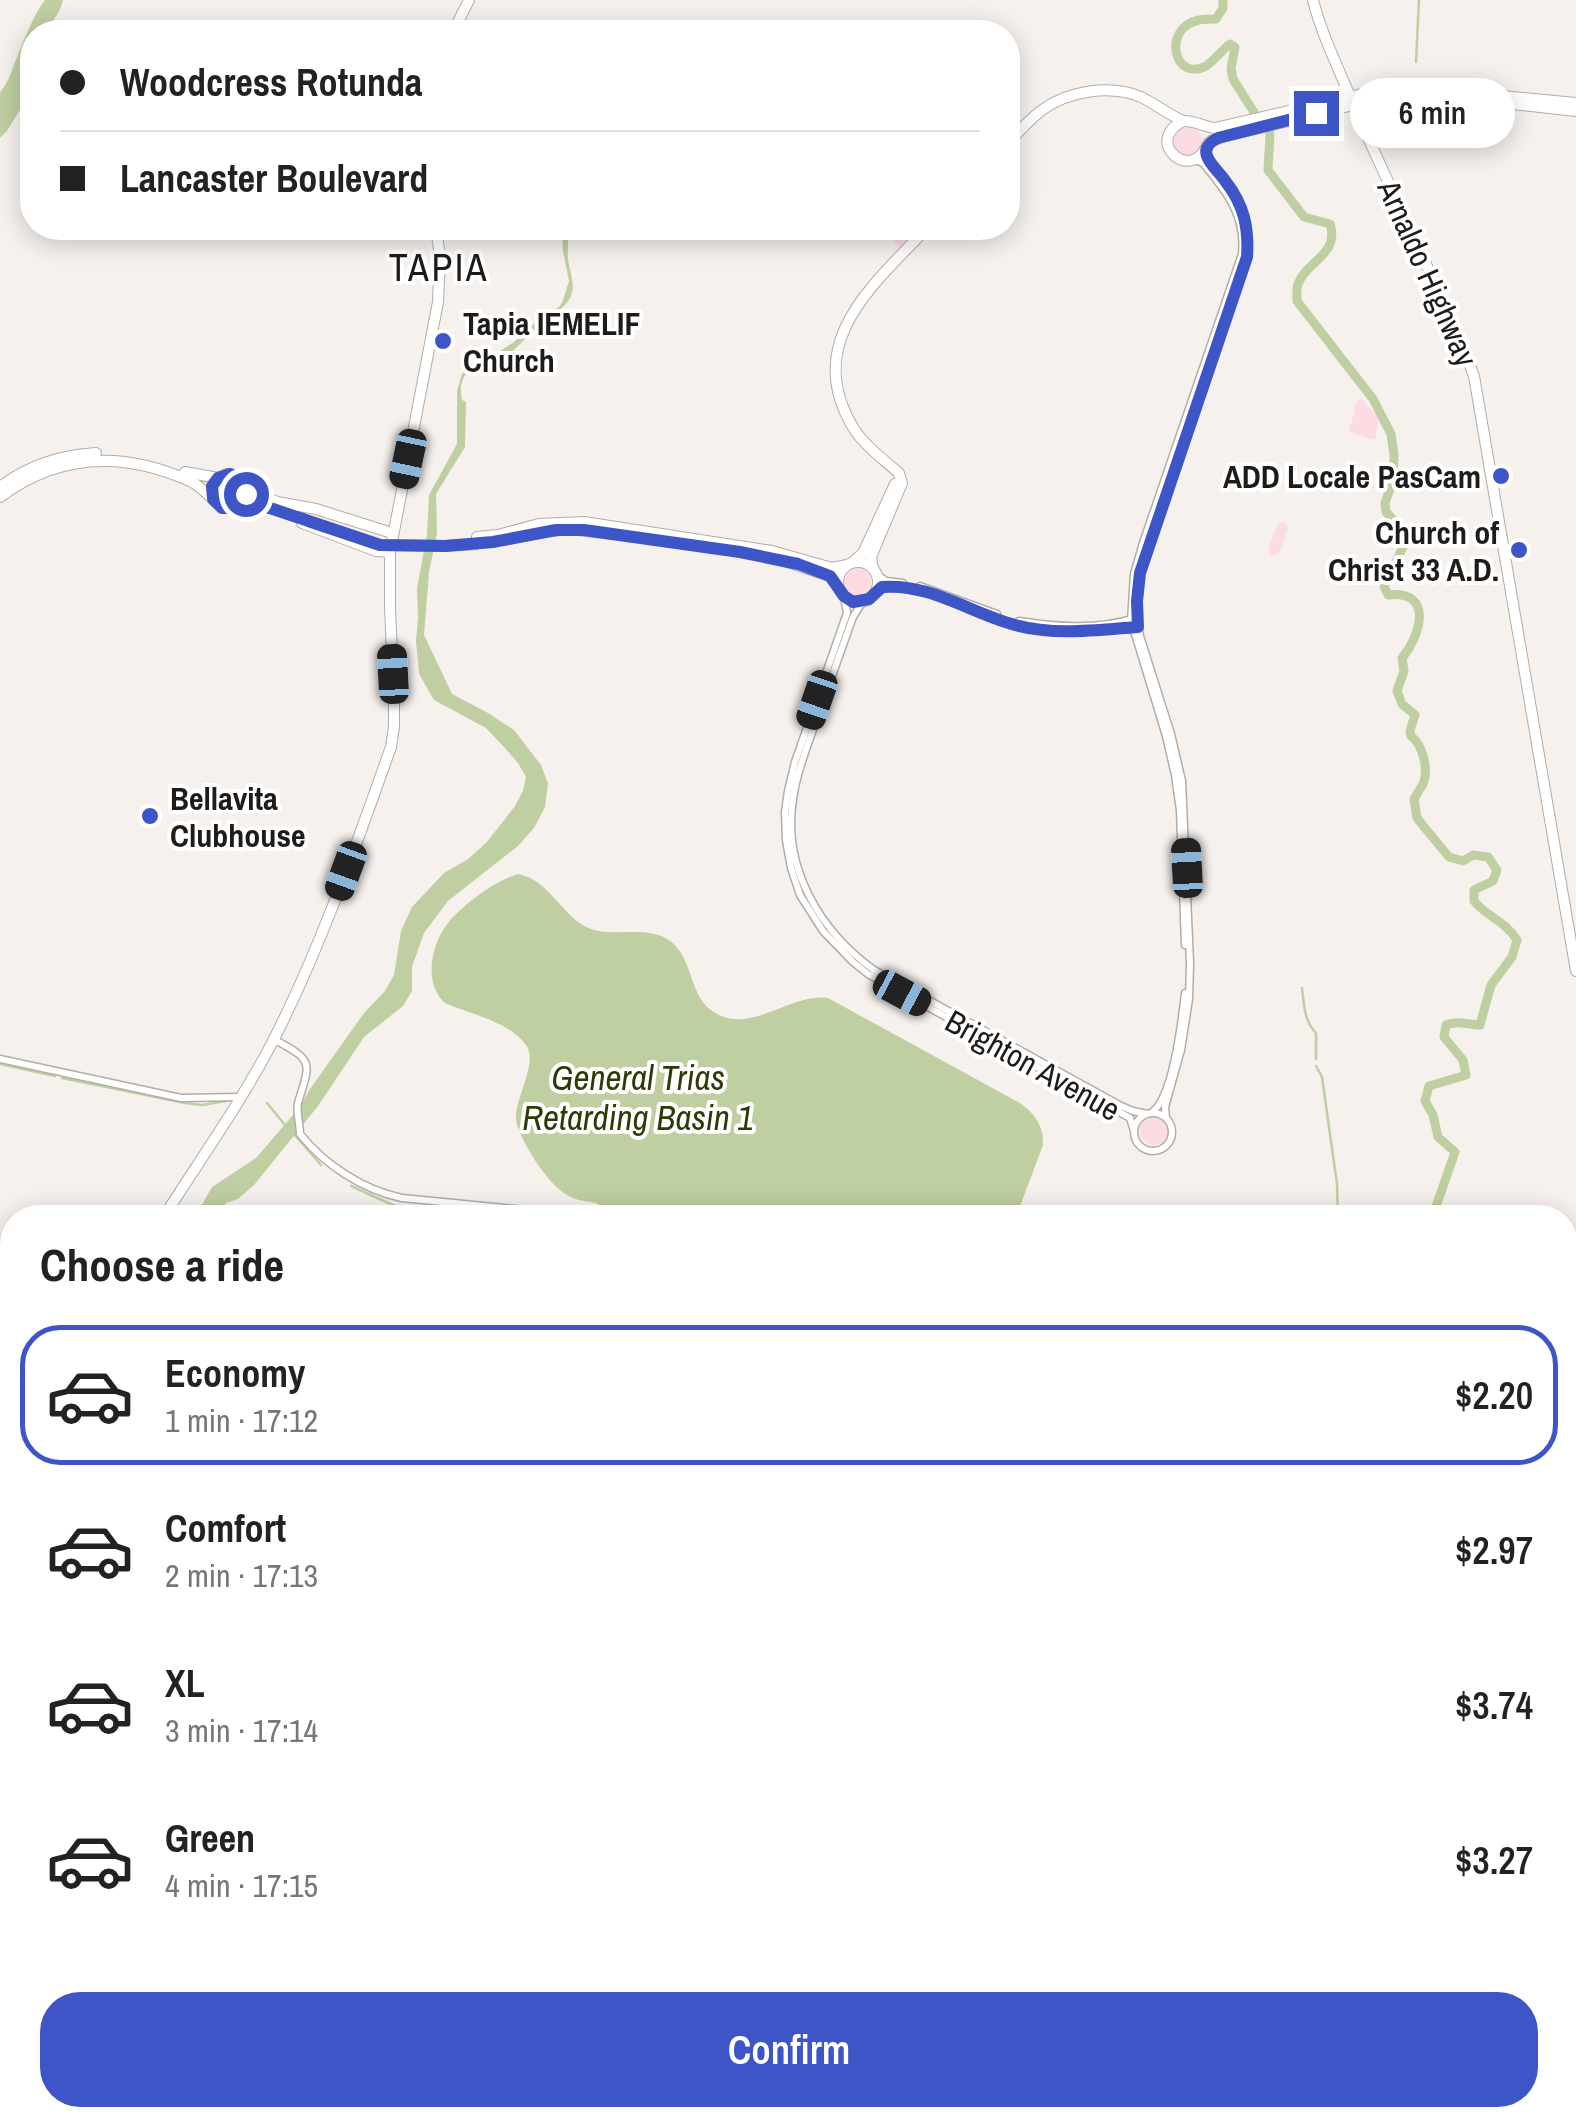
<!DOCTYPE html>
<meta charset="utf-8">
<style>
body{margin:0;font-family:"Archivo Narrow",sans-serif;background:#f6f6f6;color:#222;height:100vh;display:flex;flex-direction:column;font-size:38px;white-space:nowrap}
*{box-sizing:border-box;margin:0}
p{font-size:32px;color:#767676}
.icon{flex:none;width:55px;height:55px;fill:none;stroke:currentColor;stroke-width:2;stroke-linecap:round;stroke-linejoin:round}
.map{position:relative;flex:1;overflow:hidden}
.drawer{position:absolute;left:0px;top:1205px;width:1578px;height:922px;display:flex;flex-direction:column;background:#fff;border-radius:40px 40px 0 0;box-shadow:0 5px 25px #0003}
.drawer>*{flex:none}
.guide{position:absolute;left:20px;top:20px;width:1000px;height:220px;border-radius:40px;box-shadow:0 5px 25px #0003;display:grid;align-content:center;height:220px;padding:0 40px;background:#fff}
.end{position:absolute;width:45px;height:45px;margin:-22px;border:12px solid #3e55c8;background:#fff;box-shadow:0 0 0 5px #fff}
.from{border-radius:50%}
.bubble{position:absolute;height:70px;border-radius:35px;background:#fff;box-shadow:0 5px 25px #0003;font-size:32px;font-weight:600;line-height:70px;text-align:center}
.car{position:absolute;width:30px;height:60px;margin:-30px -15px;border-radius:12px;box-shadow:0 0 8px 2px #0007;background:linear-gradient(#222 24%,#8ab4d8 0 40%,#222 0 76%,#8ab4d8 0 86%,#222 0)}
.guide b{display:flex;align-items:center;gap:35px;height:95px;font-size:38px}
.guide b+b{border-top:2px solid #e0e0e0}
.guide i{width:25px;height:25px;background:#222}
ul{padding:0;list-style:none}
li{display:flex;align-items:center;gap:30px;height:140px;margin:0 20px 15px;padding:0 20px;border:5px solid transparent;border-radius:40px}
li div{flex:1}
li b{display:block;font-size:38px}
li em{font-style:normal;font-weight:600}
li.current{border-color:#3e55c8}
li>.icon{width:90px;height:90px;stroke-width:1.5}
h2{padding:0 40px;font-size:45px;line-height:120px}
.action{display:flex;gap:20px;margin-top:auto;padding:20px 40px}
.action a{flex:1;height:115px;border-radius:40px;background:#3e55c8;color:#fff;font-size:40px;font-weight:600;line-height:115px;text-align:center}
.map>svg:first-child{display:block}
</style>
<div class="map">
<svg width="1576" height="2127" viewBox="0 0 1576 2127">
<rect width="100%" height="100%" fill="#f6f1ed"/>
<!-- green -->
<path fill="#fcdbe3" d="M1174 141a14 14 0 1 1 28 0a14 14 0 1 1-28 0Z
M878,228H918L900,248Z
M1361,398L1379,418L1375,440L1349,432L1356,404Z
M1279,522L1285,523L1288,528L1280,552L1274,556L1270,554L1268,548Z
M843 582a14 14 0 1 1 28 0a14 14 0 1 1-28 0Z
M1140 1131a14 14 0 1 1 28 0a14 14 0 1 1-28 0Z
M0,1995L12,1998V2115H71L67,2127H0Z
M796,2115H1111L1110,2127H795Z"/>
<!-- water -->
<path fill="#bfcfa1" d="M45,0H63C61,12 51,21 47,32H32V90L7,131L0,138V92C9,82 10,74 15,62C22,45 34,13 45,0Z
M562,228H569C569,238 567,248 568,258C569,271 576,283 571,296C565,309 553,314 543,322C525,336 512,358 489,365C480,368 475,364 468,372C460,380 460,390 462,400L466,402L465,447L436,494L437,533L429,572L424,635L452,694L488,713L514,730L541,765L548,783L545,807L534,828L518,846L448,901L424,933L412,967V991L403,1006L364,1037L318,1106L254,1185L238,1199L226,1203L216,1217L198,1218L200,1208L212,1187L256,1158L300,1107L310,1089L364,1013L385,991L394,975L401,931L412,907L444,873L468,859L486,843L515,806L523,791L526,777L518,763L504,747L486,728L434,700L419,674L416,641L418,618L417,588L427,535L429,495L457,444V391L462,374L470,364L497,353L514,342L548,311L558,308L562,303L569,281L563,251Z
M519,874C551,881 562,918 591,929C615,937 645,926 667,939C695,955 687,999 717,1014C753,1033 791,993 828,998L1020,1103C1035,1114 1044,1126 1043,1145L1016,1217H614C593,1194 588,1207 567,1195C560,1191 550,1181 545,1174C535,1162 518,1134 516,1120C514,1099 539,1062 526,1045C510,1022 470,1014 445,1003C423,983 431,944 448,923C461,906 499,878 519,874Z"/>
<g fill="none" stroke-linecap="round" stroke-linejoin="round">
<!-- stream -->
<path stroke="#bfcfa1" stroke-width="2.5" d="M1416,62L1419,0
M1302,988C1304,1004 1304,1021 1316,1033V1059
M0,1064L55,1076
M1316,1066L1322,1077L1337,1184L1338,1218
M62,1078L185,1103L202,1105L226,1101
M267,1103L285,1125
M294,1134L321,1165
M351,1186L397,1207L496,1218
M1283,2115L1284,2127
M1037,2127L1038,2115"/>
<!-- canal -->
<path stroke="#bfcfa1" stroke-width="5" d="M1565,1346L1576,1342"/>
<!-- river -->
<path stroke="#bfcfa1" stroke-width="9" d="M1223,0V8L1216,19C1211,19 1205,19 1199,20C1161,28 1174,83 1206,66C1215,60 1222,50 1230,44L1235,47L1231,69L1233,79L1257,117
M1270,134L1268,170L1304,217L1330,224C1340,255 1306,261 1298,284C1296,289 1297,295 1297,301L1373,399L1391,434L1394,455L1393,480L1385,503L1386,512L1404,531L1405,543L1384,586L1388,595C1434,590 1421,635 1402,658L1404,671L1397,691L1402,704L1415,715L1410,731L1411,736C1423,745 1429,770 1423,784C1420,789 1417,794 1414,799L1417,818L1425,828L1449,857L1463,861L1473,855L1488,857L1497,870L1493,881L1474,890V901C1488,918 1503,919 1517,940L1512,957L1491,985L1480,1025C1467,1025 1458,1020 1446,1025L1444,1037L1463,1060L1466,1075L1429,1086L1425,1101L1433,1115L1438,1137L1455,1152L1432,1218
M1565,1994L1568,1996L1565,2000
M1502,2127V2117L1517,2118L1520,2115"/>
<defs>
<path id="minor" d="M876,574L886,581L903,583
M920,586L997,614
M875,592C901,571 980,613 1009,623C1024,627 1041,631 1056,632C1081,635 1109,628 1135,627
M844,596L847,613L795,762L788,791L785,812L786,840L791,868L800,895L823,931L853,962L868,974L1130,1118L1134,1131
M863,601L853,617C841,651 829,684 817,718C808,745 797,771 793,799C782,868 820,931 874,970L1121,1106L1133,1111L1147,1114
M1019,621C1058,627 1097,630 1135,618
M1185,945L1180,810L1175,775L1166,736L1131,621L1134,574L1143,543L1242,254C1246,215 1226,191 1203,163L1196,160
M275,1040C315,1061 310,1063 298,1103C296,1113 300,1124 300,1134C325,1165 363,1190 402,1198L535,1211L571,1218
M0,1059L181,1098L240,1097
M1151,1113C1173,1099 1182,1020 1185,993
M1134 1132a19 19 0 1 1 38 0a19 19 0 1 1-38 0Z
M1166,1118L1165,1107L1181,1050L1189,999L1190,963L1182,781L1171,734L1140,636L1138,621L1139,578L1148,547L1247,257C1250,226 1242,202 1223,178C1216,168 1208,161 1206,150
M1565,1332L1576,1329
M1565,1651L1576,1645
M564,2115L571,2127"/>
<path id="major" d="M1313,0C1321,32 1336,63 1349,94C1389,189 1437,280 1474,376L1576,971
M453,32L469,0
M1512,104L1576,111
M1183,121C1142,142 1193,185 1208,143
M1008,144C1018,132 1029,120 1042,110C1068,91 1110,84 1141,97C1155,104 1168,114 1183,121C1195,120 1203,127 1215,128L1397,86L1576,103
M1207,147L1211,141L1222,137L1406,92
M185,472L218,478L227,474L234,475L262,496L283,504
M0,487C29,465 60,455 96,453
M0,497C59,453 123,451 190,481C204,487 217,507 226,508C236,510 246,505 257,506C274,507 292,515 308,521
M277,502L316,509L392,533
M302,523L376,551L390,552
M477,537L498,535L539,524L584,522L772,551L832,568L847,565
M504,540L543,532L570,529L645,538
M785,561L829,576L838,585
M838 582a20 20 0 1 1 40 0a20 20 0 1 1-40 0Z
M852,563L863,553L895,484
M873,569L871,557L902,483L899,473C884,460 865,446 854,429C801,343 873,285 927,228
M163,1218C201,1158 243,1100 275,1037C322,944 356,845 391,747L394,727V699L390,607V552L438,302L440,257L436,228
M0,1759L12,1706"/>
</defs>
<!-- minor casing -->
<use href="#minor" stroke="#b1ada9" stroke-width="9"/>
<!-- major casing -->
<use href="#major" stroke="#b1ada9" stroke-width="12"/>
<!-- minor -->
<use href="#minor" stroke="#fff" stroke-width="6"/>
<!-- major -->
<use href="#major" stroke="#fff" stroke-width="10"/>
<defs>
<path id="major-bridge" d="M308,521L380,545L445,546L478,544"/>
</defs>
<!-- major-bridge casing -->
<use href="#major-bridge" stroke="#b1ada9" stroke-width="12" stroke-linecap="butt"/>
<!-- major-bridge -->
<use href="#major-bridge" stroke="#fff" stroke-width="10"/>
</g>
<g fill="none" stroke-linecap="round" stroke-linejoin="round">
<!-- route -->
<path stroke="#3e55c8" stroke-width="12" d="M246,494L242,480L230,474L218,478L212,486L213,499L222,508H232L248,505L270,508L380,545L445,546L493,542L556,530H584L740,552L798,564L830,576L844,596L853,602L869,599L882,587C930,583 970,613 1015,625C1057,636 1096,630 1138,627L1137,601L1140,573L1247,257C1249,228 1244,205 1226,182C1221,174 1210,165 1207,156C1204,147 1210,142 1218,138L1316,113"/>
</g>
<!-- markers -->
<g fill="#3e55c8" stroke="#fff" stroke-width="4">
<circle cx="443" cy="341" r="10"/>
<circle cx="1501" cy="476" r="10"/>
<circle cx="1519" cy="550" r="10"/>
<circle cx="150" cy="816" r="10"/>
</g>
<g text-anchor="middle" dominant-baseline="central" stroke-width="8" stroke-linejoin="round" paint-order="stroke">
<!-- street labels -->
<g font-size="32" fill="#1d1c1a" stroke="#fff">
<text transform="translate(1428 273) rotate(66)">Arnaldo Highway</text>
<text transform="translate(1033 1065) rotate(29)">Brighton Avenue</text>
</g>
<!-- poi labels -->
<g font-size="32" font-weight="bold" fill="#1d1c1a" stroke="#fff" text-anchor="start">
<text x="463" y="323">Tapia IEMELIF<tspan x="463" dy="37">Church</tspan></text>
<text x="1481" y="476" text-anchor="end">ADD Locale PasCam</text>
<text x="1499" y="532" text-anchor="end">Church of<tspan x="1499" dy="37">Christ 33 A.D.</tspan></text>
<text x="170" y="798">Bellavita<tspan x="170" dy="37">Clubhouse</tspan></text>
</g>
<!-- water labels -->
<g font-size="35" font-style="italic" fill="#2c3a04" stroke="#fff">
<text x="638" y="1077">General Trias<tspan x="638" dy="40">Retarding Basin 1</tspan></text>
</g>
<!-- quarter labels -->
<g font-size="38" letter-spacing="2.5" fill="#1d1c1a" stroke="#fff">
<text x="439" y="267">TAPIA</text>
</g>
</g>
</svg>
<i class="end from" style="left:246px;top:494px"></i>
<i class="end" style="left:1316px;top:113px"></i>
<div class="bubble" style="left:1350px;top:78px;width:165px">6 min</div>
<i class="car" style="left:408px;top:459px;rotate:192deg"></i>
<i class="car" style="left:393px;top:674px;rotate:357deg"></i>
<i class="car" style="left:817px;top:700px;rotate:199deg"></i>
<i class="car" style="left:1187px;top:868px;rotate:357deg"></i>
<i class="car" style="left:346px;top:871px;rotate:200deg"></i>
<i class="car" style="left:902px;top:993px;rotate:118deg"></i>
<div class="guide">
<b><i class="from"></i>Woodcress Rotunda</b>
<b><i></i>Lancaster Boulevard</b>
</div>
<section class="drawer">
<h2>Choose a ride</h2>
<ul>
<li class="current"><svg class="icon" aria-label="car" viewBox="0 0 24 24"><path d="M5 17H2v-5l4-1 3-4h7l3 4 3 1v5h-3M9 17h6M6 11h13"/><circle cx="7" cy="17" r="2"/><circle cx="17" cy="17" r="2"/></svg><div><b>Economy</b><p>1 min · 17:12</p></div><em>$2.20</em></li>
<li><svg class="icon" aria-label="car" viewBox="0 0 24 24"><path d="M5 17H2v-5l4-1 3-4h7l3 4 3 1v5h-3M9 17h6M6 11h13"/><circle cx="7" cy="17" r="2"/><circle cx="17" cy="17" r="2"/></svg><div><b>Comfort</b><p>2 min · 17:13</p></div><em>$2.97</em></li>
<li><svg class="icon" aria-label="car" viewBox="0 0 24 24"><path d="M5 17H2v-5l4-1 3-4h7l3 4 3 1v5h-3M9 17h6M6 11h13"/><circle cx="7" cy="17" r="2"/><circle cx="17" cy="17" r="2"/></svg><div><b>XL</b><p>3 min · 17:14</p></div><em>$3.74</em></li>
<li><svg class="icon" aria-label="car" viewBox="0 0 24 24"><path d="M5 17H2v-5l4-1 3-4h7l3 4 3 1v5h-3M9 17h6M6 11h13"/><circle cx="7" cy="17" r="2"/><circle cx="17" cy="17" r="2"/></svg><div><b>Green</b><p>4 min · 17:15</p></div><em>$3.27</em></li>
</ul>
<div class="action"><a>Confirm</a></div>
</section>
</div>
